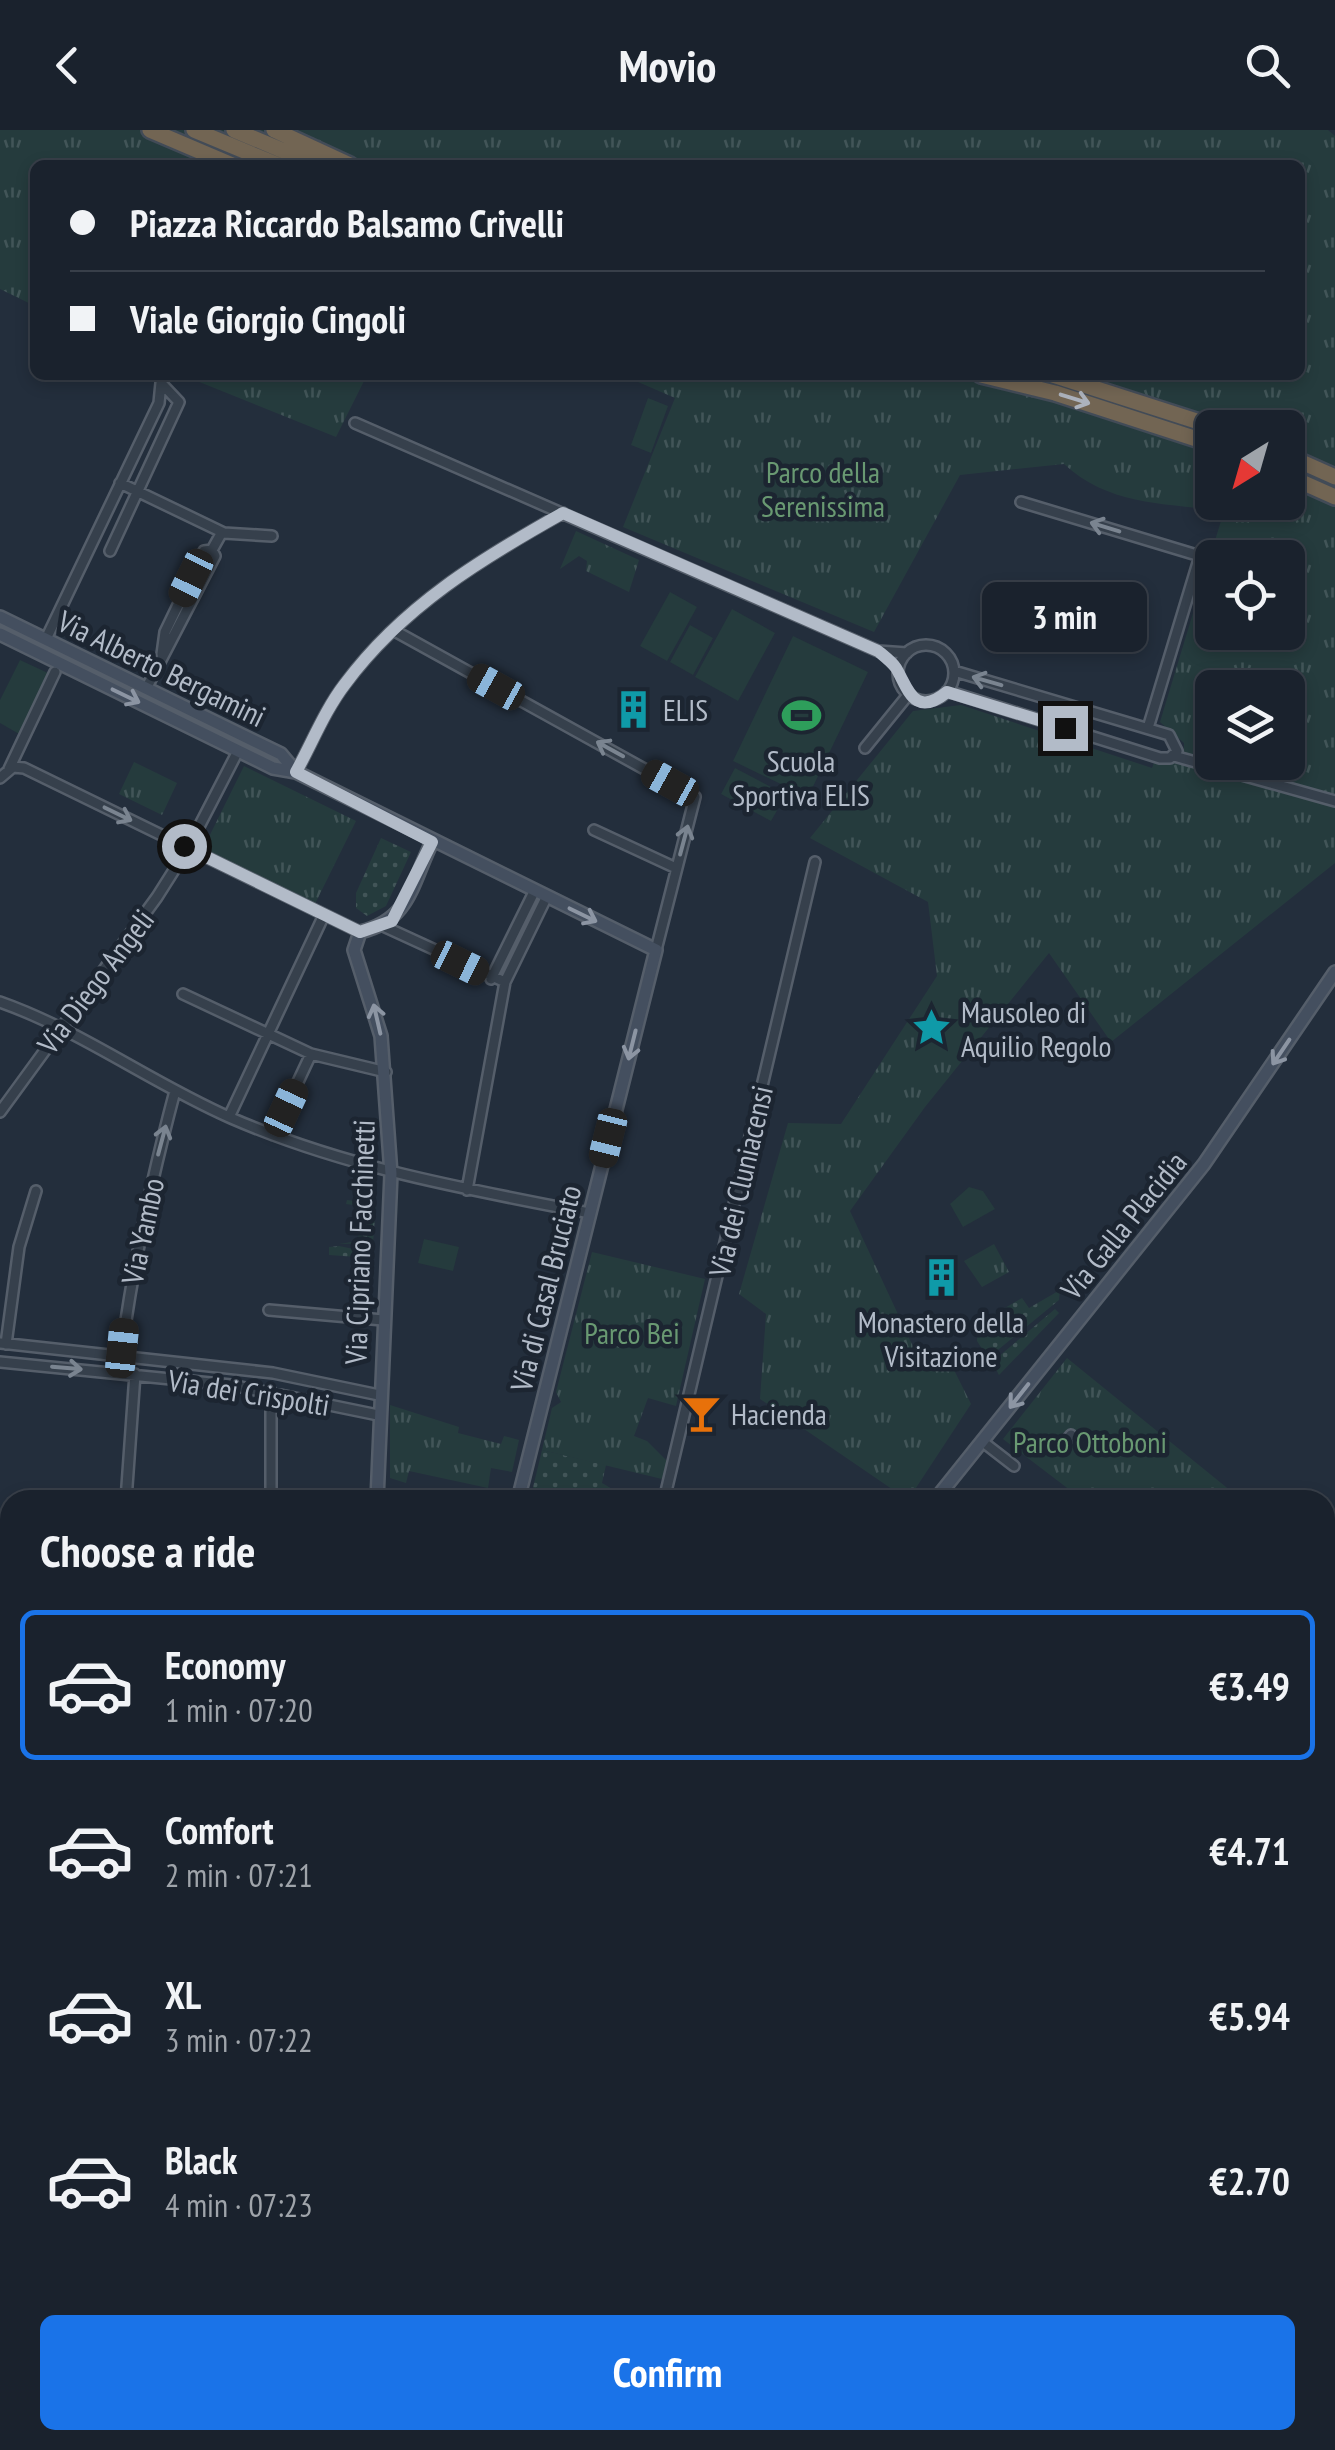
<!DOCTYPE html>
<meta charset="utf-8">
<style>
body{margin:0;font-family:"PT Sans Narrow",sans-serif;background:#232a35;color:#f1f3f6;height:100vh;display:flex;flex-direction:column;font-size:38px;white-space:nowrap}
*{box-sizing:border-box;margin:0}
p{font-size:32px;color:#9fa4aa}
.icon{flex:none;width:55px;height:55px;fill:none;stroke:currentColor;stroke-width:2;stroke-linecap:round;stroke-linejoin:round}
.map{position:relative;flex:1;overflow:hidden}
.details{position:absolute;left:0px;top:1360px;width:1335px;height:960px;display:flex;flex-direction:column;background:#1a222d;border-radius:30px 30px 0 0;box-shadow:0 5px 15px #0003,0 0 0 2px #383f49}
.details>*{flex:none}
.banner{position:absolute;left:30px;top:30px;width:1275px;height:220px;border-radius:15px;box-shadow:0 5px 15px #0003,0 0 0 2px #383f49;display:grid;align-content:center;height:220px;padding:0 40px;background:#1a222d}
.needle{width:65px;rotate:217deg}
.fabs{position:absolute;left:1195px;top:280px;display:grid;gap:20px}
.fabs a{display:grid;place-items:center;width:110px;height:110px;border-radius:15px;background:#1a222d;box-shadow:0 5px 15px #0003,0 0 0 2px #383f49;font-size:50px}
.end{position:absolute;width:45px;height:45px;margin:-22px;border:12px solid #b2bbc8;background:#111;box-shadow:0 0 0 5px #111}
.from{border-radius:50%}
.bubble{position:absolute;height:70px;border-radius:15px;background:#1a222d;box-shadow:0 5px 15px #0003,0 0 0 2px #383f49;font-size:32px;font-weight:600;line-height:70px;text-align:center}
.car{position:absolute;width:30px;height:60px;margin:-30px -15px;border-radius:12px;box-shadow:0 0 8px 2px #0007;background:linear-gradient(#222 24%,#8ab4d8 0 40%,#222 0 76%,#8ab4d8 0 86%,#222 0)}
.banner b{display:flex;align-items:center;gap:35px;height:95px;font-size:38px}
.banner b+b{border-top:2px solid #383f49}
.banner i{width:25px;height:25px;background:#f1f3f6}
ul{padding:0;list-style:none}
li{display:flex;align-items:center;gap:30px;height:150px;margin:0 20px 15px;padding:0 20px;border:5px solid transparent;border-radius:15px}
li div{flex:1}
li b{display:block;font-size:38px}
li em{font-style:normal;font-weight:600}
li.on{border-color:#1a73e8}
li>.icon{width:90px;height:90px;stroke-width:1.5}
h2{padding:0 40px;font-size:45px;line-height:120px}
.action{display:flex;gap:20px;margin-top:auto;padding:20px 40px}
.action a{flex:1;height:115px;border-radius:15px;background:#1a73e8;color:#fff;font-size:40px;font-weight:600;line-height:115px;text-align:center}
header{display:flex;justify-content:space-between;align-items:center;height:130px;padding:0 40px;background:#1a222d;font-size:45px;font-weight:600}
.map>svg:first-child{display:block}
</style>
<header><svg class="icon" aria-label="back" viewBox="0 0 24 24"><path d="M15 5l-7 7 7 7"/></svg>Movio<svg class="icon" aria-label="search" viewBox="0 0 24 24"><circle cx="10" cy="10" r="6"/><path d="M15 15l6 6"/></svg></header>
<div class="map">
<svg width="1335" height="2320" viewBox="0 0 1335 2320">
<defs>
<pattern id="grass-dots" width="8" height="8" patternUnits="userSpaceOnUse" patternTransform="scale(2.5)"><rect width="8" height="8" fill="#253b3d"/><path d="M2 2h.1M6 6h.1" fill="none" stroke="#425558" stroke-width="1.8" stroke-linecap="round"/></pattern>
<pattern id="park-tufts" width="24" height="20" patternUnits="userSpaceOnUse" patternTransform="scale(2.5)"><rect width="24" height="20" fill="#253b3d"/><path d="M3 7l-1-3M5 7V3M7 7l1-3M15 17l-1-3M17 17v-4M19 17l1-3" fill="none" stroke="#425558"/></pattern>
</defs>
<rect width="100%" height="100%" fill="#232e3c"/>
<!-- grass -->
<path fill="url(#grass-dots)" d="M381,708L411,722L386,776L367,786L356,778V763Z
M347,1070L376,1074L373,1113L339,1114L358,1111L361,1076L346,1074Z
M339,1116L373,1123L370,1152L356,1151L357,1127L329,1125V1117Z
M1060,1160L1059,1170L988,1228L977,1211L978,1194L1022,1168L1029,1178Z
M1055,1179L1059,1183L999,1245L992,1232Z
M542,1320L606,1335L602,1353L631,1370H530Z"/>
<!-- park -->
<path fill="url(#park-tufts)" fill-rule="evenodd" d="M0,0H1328L1335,6V733L1111,912L1049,823L925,977L850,1081L916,1223L943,1218L971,1274L908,1370L760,1269L766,1184L739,1164L788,993L841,994L937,846L928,772L810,708L913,581L961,575L1152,638L1154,633H1176L1184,623V613L1160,592L1224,381C1166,373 1109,376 1064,334L960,345L874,502L623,397L675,268L622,245H1300V35H35V176L0,159ZM1212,298H1288V372H1212ZM1212,428H1288V502H1212ZM1212,558H1288V632H1212Z
M182,245H367L336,307Z
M576,401L639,430L629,462L586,441L587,431L579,426L560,439Z
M134,632L177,653L162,685L119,664Z
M244,636L356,691L315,774L203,719Z
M994,1114L1009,1142L982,1157L964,1131Z
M592,1122L705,1149L676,1276L648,1268L634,1306L647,1311L668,1332L662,1349L542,1320L552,1278L561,1272L556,1262Z
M1067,1228L1242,1370H1083L1003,1309Z
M390,1275L459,1297L458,1303L501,1314L504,1306L519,1310L512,1342L491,1338L488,1358L409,1341L406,1353L390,1348Z
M0,1828L10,1829V2061L0,2059Z
M715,2310H777L790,2320H706Z"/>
<!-- garden -->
<path fill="#253b3d" d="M648,268L668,276L651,323L631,315Z
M670,462L697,477L667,531L640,516Z
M732,479L775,503L738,571L695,547Z
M690,495L713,508L693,545L670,532Z
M793,506L868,542L808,667L733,631Z
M20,530L48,543L19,604L0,593V570Z
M735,638L786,665L771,691L721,664Z
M969,1057L983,1061L995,1079L963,1097L950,1074Z
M424,1109L459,1117L453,1141L418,1133Z"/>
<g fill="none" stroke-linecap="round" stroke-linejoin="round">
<defs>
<path id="street" d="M355,293L878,521L907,523
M120,353L224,403L272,406
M1021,372L1200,426L1148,598
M110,421L179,272L161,253
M393,500L695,667L656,820
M46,509L159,273L161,253
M898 543a28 28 0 1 1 56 0a28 28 0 1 1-56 0Z
M162,524L165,502L204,421L212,420
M147,557L215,426L212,420L222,402
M947,561L1160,628H1170L1177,621L1169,605L954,541
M865,618L908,565
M238,621L188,718L360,802
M1174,626L1335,671
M9,639L55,542
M296,642C312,613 325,580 345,554C403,476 481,429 563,383
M0,648L13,637L24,638L188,718L157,767L0,982
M594,700L676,738
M383,796L505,852
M491,849L534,762
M183,864L311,924L386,942
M0,872C82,901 151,953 231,988C346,1038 466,1059 589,1083
M229,987L324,785
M273,1005L311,924
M467,1060L505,852L546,768
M269,1180L383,1190
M0,1213L273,1243L379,1265
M6,1214L19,1117L36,1061
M0,1232L231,1255L378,1285
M119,1243C130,1146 150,1055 175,961
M271,1261V1370
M983,1312L1014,1336
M1065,1312L1071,1305
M126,1370L135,1244
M664,1370L815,732
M1325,1592L1335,1607
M1325,1691L1335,1685
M0,1758L10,1760
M0,1764L10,1770
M1325,1807L1335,1818
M0,1822L10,1824
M1325,1839L1335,1828
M1325,1906L1335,1912
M0,2021L10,2015
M1325,2099L1335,2096
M1325,2113L1335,2131
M0,2126L10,2127
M1325,2267L1335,2278
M61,2310L70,2316
M531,2310L544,2320
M1098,2310L1105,2320
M258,2314L277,2320
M221,2320L223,2310
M658,2320L666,2310
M688,2320L697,2310
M987,2320L995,2310
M1050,2320L1062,2310
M1201,2320L1211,2310"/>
<path id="secondary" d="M0,487L281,624L296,642
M0,504L273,638L296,642L656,820L518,1370
M377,1370L391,1044L381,906L354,820L360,802C410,790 411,755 432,712
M935,1370L1204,1034L1335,842
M399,2320L406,2310"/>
<path id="primary" d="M0,1437L10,1438
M0,1455L10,1456
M1325,2013L1335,2019
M1325,2047L1335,2053"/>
<path id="highway" d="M150,0L232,35
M194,0L278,35
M234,0L317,35
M274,0L350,35
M981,245L1055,263L1212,314
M1053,245L1218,298
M1288,326L1335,347
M1288,346L1335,367"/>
</defs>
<!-- street casing -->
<use href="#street" stroke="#555e6a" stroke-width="14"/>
<!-- secondary casing -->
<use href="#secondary" stroke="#555e6a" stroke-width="16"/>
<!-- primary casing -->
<use href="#primary" stroke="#404955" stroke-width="18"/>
<!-- highway casing -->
<use href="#highway" stroke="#424b57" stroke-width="20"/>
<!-- street -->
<use href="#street" stroke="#36404c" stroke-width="9"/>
<!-- secondary -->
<use href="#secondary" stroke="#444f5f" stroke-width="11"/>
<!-- primary -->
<use href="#primary" stroke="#545f6c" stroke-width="12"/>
<!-- highway -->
<use href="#highway" stroke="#726553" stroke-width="15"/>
</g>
<!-- one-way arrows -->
<defs><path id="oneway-shaft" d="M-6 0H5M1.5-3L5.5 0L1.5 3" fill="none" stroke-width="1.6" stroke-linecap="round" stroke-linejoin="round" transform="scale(2.5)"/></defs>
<use stroke="#acb2bc" href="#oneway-shaft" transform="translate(1075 269) rotate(17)"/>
<g stroke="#7a8490">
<use href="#oneway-shaft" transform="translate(1105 397) rotate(-163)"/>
<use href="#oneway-shaft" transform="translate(987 551) rotate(-164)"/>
<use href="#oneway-shaft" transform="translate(610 619) rotate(-151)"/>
<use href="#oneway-shaft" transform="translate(118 684) rotate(26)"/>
<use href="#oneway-shaft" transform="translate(684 710) rotate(-75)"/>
<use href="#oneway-shaft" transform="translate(162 1010) rotate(-75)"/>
<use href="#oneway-shaft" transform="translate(67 1238) rotate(5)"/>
</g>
<g stroke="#8c95a3">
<use href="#oneway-shaft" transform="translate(126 566) rotate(26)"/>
<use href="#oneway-shaft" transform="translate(583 785) rotate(26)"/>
<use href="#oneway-shaft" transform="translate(377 889) rotate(-103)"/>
<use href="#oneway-shaft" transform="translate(632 915) rotate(104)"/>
<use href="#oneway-shaft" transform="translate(1281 922) rotate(124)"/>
<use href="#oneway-shaft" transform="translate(1019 1266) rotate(128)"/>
</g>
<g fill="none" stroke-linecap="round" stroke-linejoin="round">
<!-- route -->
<path stroke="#b2bbc8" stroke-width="12" d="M184,716L360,802L392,791L432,712L296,642C312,613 325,580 345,554C403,476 481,429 563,383L878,521C884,526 892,532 896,538C908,558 914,589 947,562L1065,598"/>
</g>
<!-- icons -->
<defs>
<symbol id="building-bare" viewBox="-9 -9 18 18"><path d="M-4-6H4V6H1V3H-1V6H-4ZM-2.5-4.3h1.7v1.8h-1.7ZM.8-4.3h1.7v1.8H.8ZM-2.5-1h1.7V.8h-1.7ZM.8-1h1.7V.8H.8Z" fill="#0f9aa8" stroke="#1c2531" stroke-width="2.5" paint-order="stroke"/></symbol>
<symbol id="stadium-bare" viewBox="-9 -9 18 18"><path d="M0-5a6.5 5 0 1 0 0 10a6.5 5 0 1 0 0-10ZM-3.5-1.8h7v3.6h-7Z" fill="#2e9e5b" stroke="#1c2531" stroke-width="2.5" paint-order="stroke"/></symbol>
<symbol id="sight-bare" viewBox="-9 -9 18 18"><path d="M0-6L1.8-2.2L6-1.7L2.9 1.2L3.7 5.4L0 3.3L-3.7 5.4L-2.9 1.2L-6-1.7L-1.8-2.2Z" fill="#0f9aa8" stroke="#1c2531" stroke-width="2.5" paint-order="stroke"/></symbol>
<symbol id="bar-bare" viewBox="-9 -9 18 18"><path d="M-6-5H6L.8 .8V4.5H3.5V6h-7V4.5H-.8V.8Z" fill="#e8710a" stroke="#1c2531" stroke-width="2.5" paint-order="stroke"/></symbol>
</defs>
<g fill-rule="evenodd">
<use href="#building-bare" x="606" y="552" width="55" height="55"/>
<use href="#stadium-bare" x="774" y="558" width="55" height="55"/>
<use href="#sight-bare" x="904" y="870" width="55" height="55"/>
<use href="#building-bare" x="914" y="1120" width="55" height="55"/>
<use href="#bar-bare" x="674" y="1256" width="55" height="55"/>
</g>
<g text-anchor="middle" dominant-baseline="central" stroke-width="9" stroke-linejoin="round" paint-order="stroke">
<!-- park labels -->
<g font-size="30" fill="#699972" stroke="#1c2531">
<text x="823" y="341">Parco della<tspan x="823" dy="34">Serenissima</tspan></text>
<text x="632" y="1202">Parco Bei</text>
<text x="1090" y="1311">Parco Ottoboni</text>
</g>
<!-- street labels -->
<g font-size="30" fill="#b2bbc8" stroke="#1c2531">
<text transform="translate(162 538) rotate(26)">Via Alberto Bergamini</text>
<text transform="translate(95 851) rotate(-53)">Via Diego Angeli</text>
<text transform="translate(740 1051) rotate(-77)">Via dei Cluniacensi</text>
<text transform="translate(1123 1095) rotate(-51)">Via Galla Placidia</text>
<text transform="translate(142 1101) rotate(-78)">Via Yambo</text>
<text transform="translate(359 1112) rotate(-88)">Via Cipriano Facchinetti</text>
<text transform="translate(545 1158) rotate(-76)">Via di Casal Bruciato</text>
<text transform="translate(249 1262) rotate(9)">Via dei Crispolti</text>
</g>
<!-- poi labels -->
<g font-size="30" fill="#b2bbc8" stroke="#1c2531" text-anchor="start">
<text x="663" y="579">ELIS</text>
<text x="801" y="630" text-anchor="middle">Scuola<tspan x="801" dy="34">Sportiva ELIS</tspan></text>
<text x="961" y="881">Mausoleo di<tspan x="961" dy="34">Aquilio Regolo</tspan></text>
<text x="941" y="1191" text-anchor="middle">Monastero della<tspan x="941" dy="34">Visitazione</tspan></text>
<text x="731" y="1283">Hacienda</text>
</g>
</g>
</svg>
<div class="fabs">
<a><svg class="needle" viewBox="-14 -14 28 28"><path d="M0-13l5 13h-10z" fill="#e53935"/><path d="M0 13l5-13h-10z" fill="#9fa4aa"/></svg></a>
<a><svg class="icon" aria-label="locate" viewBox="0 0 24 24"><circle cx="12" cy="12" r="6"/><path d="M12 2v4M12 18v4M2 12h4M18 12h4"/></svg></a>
<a><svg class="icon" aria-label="layers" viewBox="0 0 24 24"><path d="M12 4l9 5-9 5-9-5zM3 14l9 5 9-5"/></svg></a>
</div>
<i class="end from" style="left:184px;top:716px"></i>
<i class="end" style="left:1065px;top:598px"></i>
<div class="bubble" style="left:982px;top:452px;width:165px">3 min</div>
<i class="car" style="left:191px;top:448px;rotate:206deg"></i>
<i class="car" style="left:496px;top:557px;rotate:299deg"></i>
<i class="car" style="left:670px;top:653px;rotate:299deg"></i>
<i class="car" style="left:460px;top:833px;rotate:116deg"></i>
<i class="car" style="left:286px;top:978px;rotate:25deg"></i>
<i class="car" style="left:608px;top:1008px;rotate:194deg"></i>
<i class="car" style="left:122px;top:1218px;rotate:6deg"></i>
<div class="banner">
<b><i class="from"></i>Piazza Riccardo Balsamo Crivelli</b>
<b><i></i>Viale Giorgio Cingoli</b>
</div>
<section class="details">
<h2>Choose a ride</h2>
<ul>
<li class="on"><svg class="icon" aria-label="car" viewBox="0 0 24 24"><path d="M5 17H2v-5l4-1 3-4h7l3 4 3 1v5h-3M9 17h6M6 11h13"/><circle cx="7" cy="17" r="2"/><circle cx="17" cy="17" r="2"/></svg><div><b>Economy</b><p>1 min · 07:20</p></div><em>€3.49</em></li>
<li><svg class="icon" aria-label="car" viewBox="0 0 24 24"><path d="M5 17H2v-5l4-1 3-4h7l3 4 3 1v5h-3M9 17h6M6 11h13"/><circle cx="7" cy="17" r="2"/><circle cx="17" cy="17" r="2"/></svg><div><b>Comfort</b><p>2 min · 07:21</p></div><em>€4.71</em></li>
<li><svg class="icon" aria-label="car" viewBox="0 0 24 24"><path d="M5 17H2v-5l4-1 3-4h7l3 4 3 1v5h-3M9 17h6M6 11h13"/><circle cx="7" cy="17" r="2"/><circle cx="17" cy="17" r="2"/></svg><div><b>XL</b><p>3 min · 07:22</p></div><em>€5.94</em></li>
<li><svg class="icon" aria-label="car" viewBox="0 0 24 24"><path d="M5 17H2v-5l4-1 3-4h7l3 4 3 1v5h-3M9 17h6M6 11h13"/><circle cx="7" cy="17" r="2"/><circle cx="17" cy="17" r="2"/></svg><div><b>Black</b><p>4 min · 07:23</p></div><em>€2.70</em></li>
</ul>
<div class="action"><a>Confirm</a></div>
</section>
</div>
